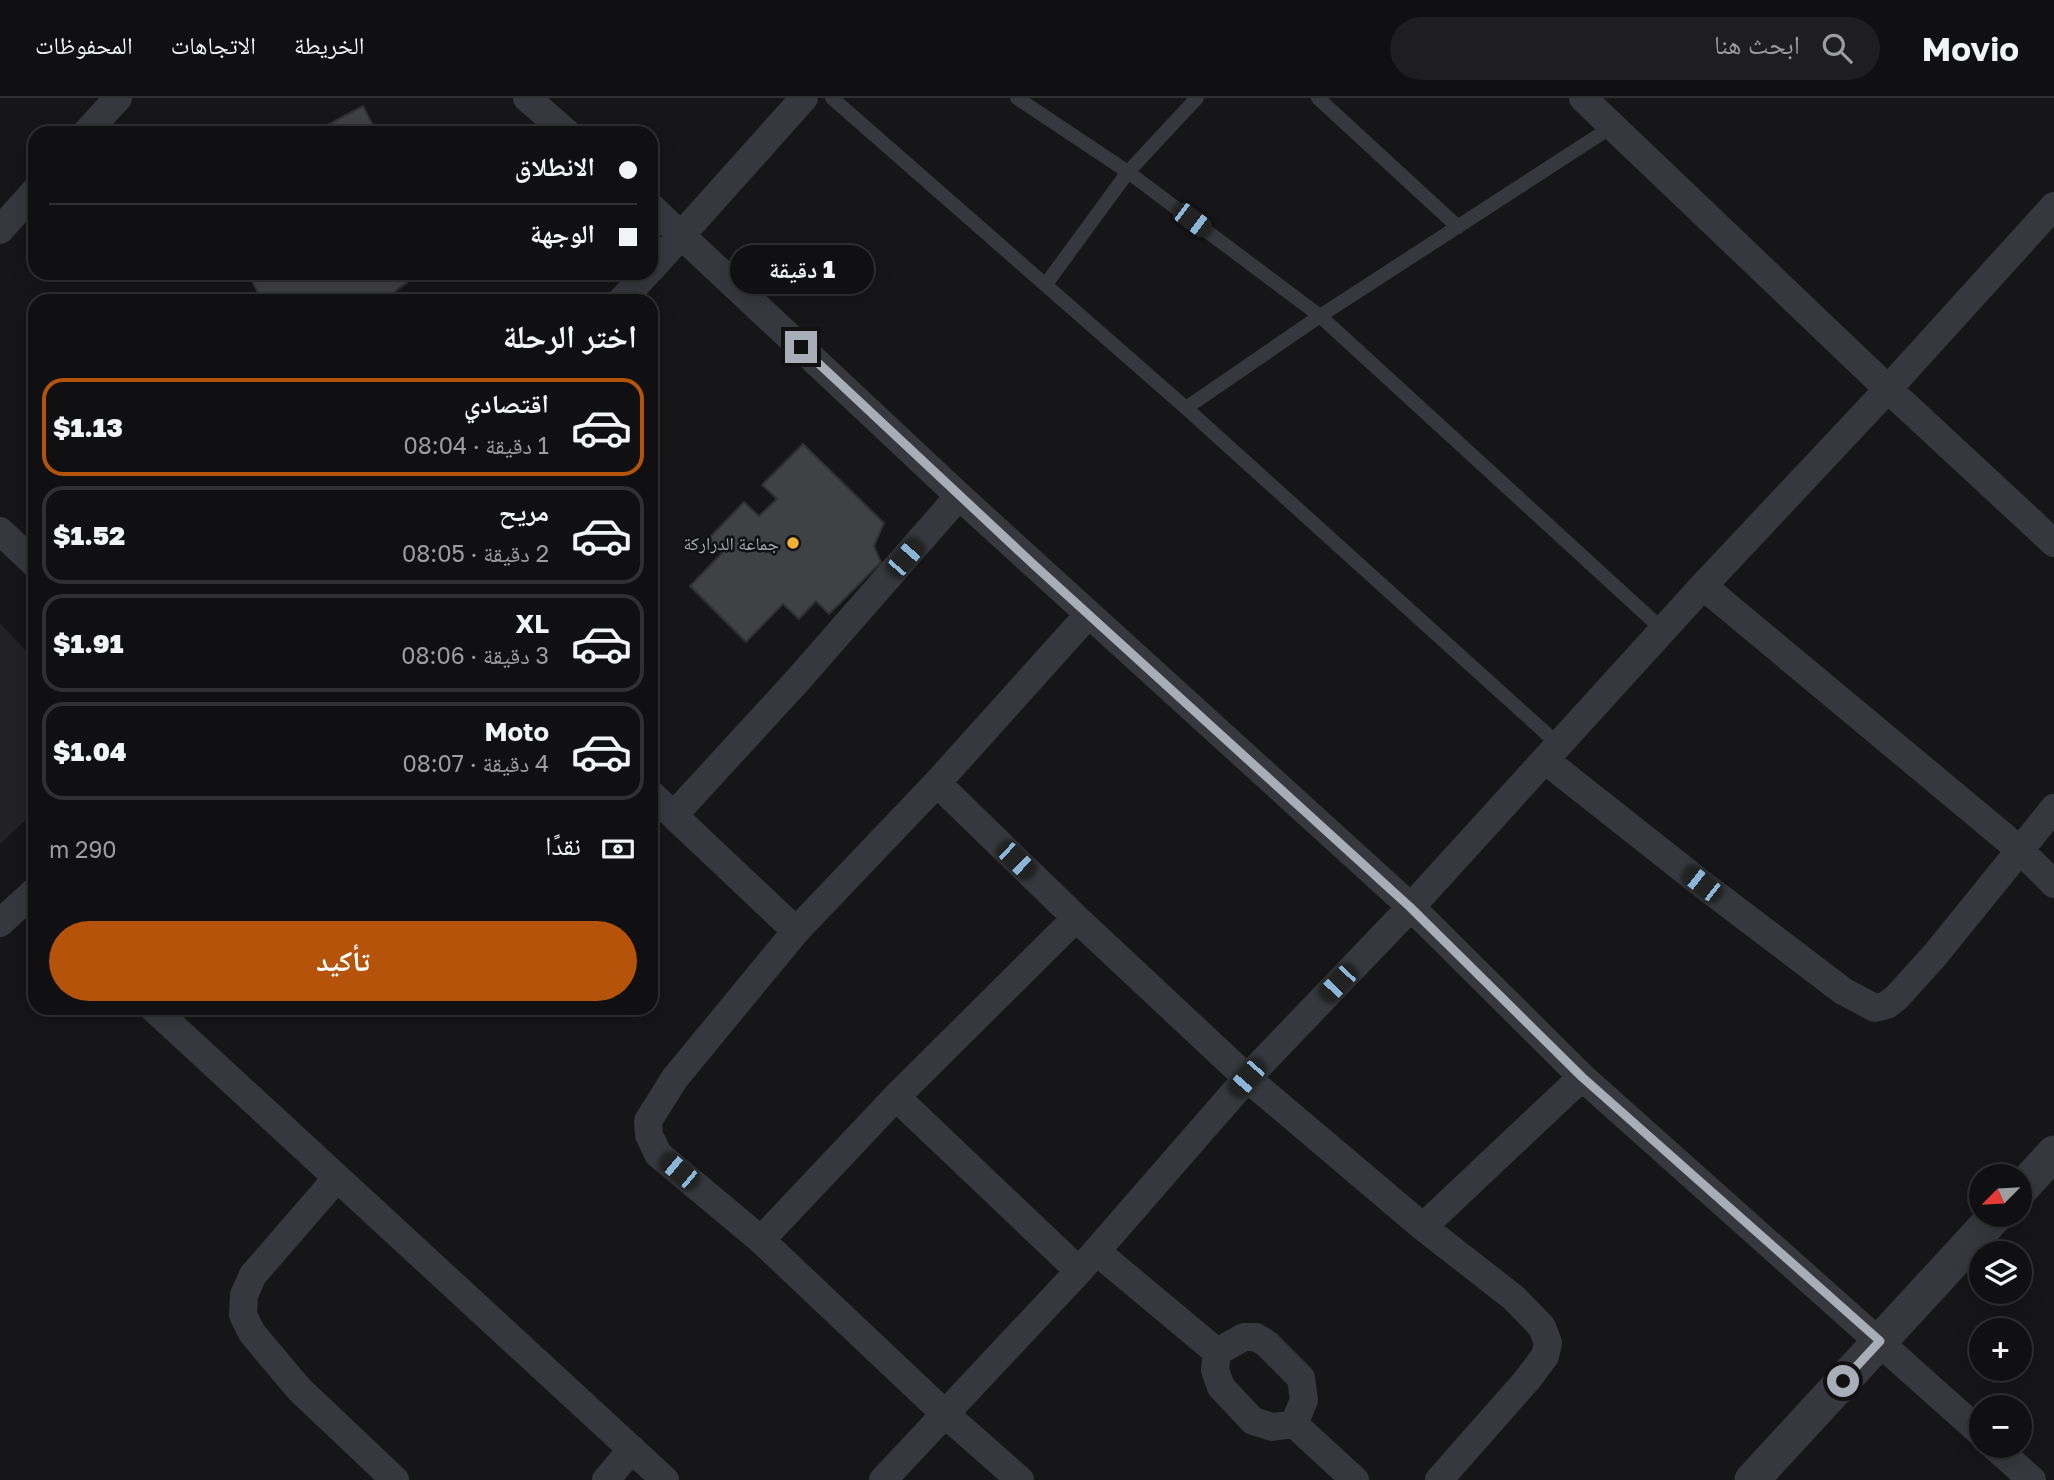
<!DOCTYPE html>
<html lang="ar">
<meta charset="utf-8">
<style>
body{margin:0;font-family:"Golos Text","Noto Naskh Arabic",sans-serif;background:#1e1e20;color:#f1f3f6;direction:rtl;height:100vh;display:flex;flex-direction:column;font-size:26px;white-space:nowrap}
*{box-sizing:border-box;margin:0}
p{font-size:23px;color:#9c9d9f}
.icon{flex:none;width:38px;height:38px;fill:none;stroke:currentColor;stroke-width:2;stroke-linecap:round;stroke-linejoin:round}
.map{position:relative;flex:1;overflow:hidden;direction:ltr}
.side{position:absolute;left:28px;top:196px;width:630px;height:721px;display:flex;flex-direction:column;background:#101012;border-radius:21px;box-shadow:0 4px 18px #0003,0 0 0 2px #303032;direction:rtl}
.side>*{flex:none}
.top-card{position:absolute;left:28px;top:28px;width:630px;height:154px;border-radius:21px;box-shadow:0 4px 18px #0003,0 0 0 2px #303032;direction:rtl;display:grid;align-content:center;height:154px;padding:0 21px;background:#101012}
.needle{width:46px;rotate:246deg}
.buttons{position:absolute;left:1969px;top:1066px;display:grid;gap:14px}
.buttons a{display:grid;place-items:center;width:63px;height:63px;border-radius:50%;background:#101012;box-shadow:0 4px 18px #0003,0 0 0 2px #303032;font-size:35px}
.end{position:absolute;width:32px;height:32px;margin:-16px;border:9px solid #a8adb8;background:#111;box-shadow:0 0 0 4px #111}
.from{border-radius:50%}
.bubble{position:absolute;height:49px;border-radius:24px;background:#101012;box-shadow:0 4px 18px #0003,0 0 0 2px #303032;font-size:23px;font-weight:800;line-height:49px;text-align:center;direction:rtl}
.car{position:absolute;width:21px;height:42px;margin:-21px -10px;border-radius:9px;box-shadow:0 0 5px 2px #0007;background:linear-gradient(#222 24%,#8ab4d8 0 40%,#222 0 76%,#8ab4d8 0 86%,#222 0)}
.top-card b{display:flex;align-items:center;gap:24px;height:66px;font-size:26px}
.top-card b+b{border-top:2px solid #303032}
.top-card i{width:18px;height:18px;background:#f1f3f6}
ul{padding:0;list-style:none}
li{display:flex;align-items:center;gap:21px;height:98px;margin:0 14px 10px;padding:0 7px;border:4px solid #303032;border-radius:21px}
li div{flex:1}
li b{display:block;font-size:26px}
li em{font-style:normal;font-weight:800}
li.selected{border-color:#b45309}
li>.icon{width:63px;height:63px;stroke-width:1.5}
h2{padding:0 21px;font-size:32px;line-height:84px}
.pay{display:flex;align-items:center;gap:18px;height:77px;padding:0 21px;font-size:26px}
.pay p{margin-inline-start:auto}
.button{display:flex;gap:14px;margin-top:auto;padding:14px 21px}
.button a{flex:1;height:80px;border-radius:42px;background:#b45309;color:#fff;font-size:28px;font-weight:800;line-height:80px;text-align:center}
header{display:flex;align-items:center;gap:42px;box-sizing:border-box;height:98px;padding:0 35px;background:#101012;border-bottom:2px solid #303032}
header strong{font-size:33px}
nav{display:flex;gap:38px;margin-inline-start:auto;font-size:24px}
.search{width:490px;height:63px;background:#1e1e20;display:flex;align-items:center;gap:18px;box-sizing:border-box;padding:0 24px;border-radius:38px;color:#9c9d9f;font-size:26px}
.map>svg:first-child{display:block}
</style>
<header>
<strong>Movio</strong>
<div class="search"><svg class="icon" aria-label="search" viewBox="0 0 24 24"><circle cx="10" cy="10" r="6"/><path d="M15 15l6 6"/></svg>ابحث هنا</div>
<nav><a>الخريطة</a><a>الاتجاهات</a><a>المحفوظات</a></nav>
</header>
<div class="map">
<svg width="2054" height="1382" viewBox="0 0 2054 1382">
<rect width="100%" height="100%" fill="#161618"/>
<!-- built -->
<path fill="#222225" d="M0,525L35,563V713L0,746Z"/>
<!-- building -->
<path fill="#404145" stroke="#303034" stroke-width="2" d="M363,8L377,35H312Z
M248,175H419L383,203H262Z
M803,346L884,425L874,448L881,464L829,516L816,503L799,521L783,506L746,544L690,488L722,455L708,441L744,404L759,418L777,401L762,387Z"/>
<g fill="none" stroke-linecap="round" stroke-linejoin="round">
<!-- service -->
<path stroke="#37383d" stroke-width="14" d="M832,0L1186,310L1559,647
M1017,0L1128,74L1320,218L1663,532
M1318,0L1458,129
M1046,186L1128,74L1197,0
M1186,310L1320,218L1613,28"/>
<!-- minor -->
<path stroke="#37383d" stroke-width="28" d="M527,0L567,35
M1583,0L1888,291L2054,445
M86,35L118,0
M651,109L959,398L1411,809L1582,979L1981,1335
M0,132L35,93
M651,171L804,0
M621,203L647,175
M0,433L35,466
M1703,488L2020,752L2054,786
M1545,662L1702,786L1843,893L1875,910L1887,907L1897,899L1935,857L2054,710
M937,685L1076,820L1247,980L1423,1129L1514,1200L1542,1229L1548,1245L1545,1258L1527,1282L1439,1382
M651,696L796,833
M674,717L797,583L959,398
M0,825L35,793
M153,910L665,1382
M896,999L1079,1173
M337,1080L253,1177L244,1197L243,1217L252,1235L299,1291L395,1382
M1423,1129L1582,979
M761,1142L896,999L1076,820
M1096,1153L1217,1254
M1244,1239H1256L1267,1246L1301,1280L1304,1302L1294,1326L1272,1329L1253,1323L1221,1289L1215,1272L1217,1254Z
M1294,1326L1355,1382
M1994,1348L2032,1382
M606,1382L632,1351
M883,1382L1079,1173L1247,980L1411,809L1703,488L1888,291L2054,108
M1020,1382L944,1315L761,1142L658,1056L649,1037L648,1023L675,980L796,833L937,685L1088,517"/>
<!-- tertiary -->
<path stroke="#37383d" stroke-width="35" d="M2020,1092L2054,1055
M1752,1382L1997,1116"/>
</g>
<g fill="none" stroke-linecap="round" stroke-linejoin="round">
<!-- route -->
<path stroke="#a8adb8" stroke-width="9" d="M801,249L1033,466L1410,809L1582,979L1880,1243L1843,1283"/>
</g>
<!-- markers -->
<circle fill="#f2b134" stroke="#111113" stroke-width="2.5" cx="793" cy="445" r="7"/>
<g text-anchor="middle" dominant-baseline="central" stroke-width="5" stroke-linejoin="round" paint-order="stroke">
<!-- poi labels -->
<g font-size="18" fill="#a8adb8" stroke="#111113" text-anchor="end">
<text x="779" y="445">جماعة الدراركة</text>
</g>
</g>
</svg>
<div class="buttons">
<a><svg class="needle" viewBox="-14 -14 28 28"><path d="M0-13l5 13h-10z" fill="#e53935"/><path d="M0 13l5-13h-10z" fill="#9c9d9f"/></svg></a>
<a><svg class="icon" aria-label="layers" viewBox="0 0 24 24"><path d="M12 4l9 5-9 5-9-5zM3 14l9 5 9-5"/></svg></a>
<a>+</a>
<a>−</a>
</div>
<i class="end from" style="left:1843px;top:1283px"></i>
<i class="end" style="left:801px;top:249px"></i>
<div class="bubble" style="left:730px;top:147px;width:144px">1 دقيقة</div>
<i class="car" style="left:1192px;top:122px;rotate:127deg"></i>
<i class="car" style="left:905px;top:460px;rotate:41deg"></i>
<i class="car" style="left:1016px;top:762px;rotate:134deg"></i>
<i class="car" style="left:1702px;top:786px;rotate:308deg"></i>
<i class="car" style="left:1338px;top:885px;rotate:224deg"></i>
<i class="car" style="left:1247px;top:980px;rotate:221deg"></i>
<i class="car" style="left:679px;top:1073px;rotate:310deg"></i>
<div class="top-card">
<b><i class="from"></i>الانطلاق</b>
<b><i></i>الوجهة</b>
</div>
<section class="side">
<h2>اختر الرحلة</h2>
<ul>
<li class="selected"><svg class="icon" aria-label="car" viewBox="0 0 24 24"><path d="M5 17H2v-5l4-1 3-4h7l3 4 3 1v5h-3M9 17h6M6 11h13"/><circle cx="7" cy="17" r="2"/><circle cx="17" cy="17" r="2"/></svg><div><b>اقتصادي</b><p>1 دقيقة · 08:04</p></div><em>$1.13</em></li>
<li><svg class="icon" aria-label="car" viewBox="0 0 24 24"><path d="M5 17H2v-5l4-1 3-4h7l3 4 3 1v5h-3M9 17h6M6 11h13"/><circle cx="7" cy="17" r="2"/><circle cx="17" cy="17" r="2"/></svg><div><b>مريح</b><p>2 دقيقة · 08:05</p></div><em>$1.52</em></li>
<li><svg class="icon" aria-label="car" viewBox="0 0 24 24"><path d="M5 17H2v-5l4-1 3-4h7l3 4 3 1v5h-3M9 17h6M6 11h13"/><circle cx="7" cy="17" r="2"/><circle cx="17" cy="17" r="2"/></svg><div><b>XL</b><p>3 دقيقة · 08:06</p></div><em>$1.91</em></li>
<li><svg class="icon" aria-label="car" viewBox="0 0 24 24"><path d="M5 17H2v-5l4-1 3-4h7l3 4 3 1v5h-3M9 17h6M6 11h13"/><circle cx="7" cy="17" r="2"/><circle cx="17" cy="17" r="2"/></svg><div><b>Moto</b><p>4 دقيقة · 08:07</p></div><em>$1.04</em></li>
</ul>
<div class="pay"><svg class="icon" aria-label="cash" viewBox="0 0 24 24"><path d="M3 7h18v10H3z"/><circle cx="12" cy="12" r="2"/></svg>نقدًا<p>290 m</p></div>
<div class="button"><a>تأكيد</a></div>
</section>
</div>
